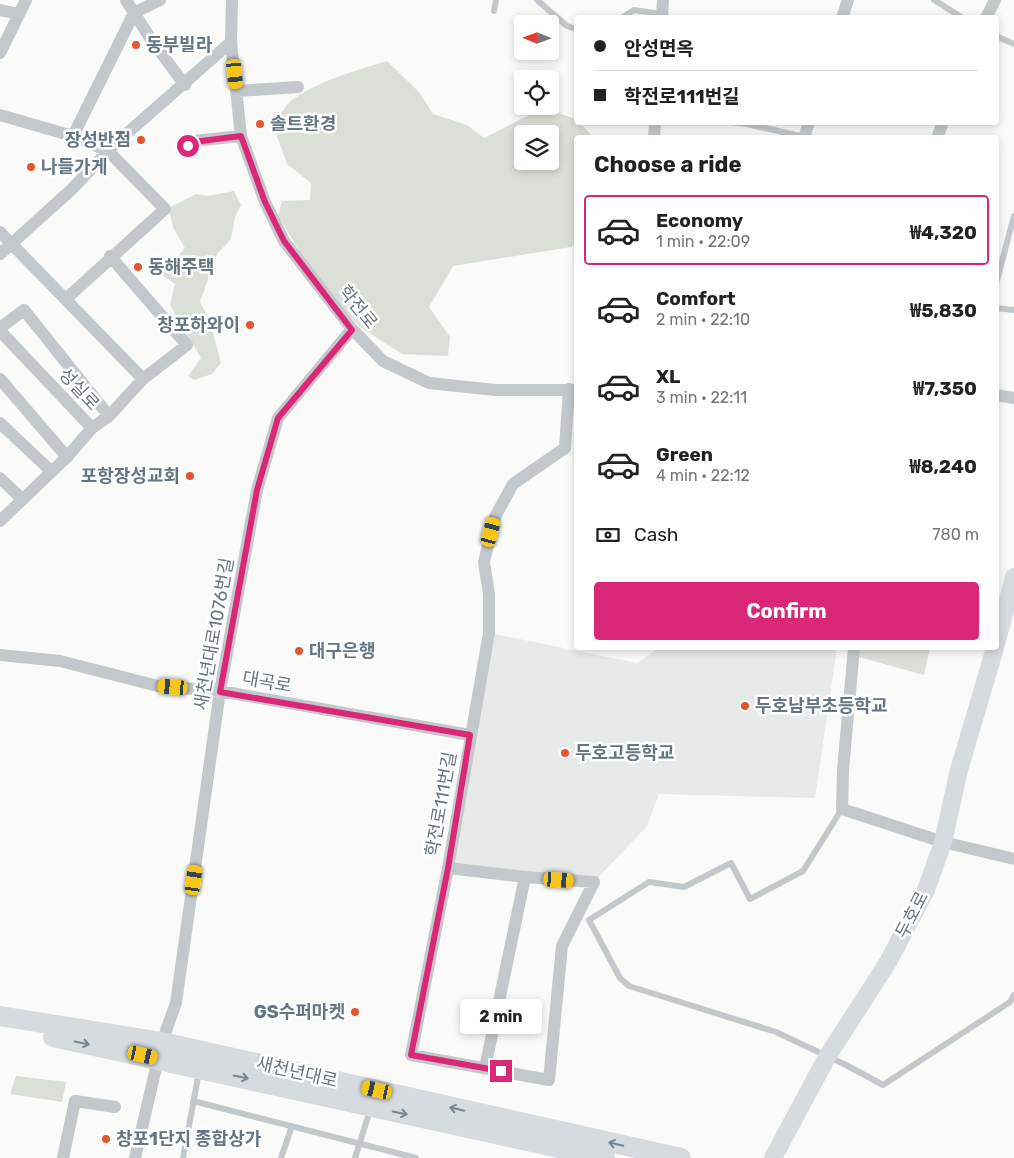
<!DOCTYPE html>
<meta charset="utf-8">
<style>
body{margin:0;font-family:Rubik,"Noto Sans KR",sans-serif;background:#f6f6f6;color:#222;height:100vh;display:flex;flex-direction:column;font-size:19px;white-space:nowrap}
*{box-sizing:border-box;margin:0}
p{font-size:16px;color:#767676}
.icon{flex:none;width:28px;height:28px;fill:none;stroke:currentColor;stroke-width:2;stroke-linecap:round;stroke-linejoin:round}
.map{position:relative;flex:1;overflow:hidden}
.panel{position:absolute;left:574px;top:135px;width:425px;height:515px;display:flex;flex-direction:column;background:#fff;border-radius:5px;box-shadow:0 2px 8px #0003}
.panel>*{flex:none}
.guide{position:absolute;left:574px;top:15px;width:425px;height:110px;border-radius:5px;box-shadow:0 2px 8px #0003;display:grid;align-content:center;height:110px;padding:0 20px;background:#fff}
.needle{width:32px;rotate:271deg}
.buttons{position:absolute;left:514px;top:15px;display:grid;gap:10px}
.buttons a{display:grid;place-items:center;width:45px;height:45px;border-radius:5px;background:#fff;box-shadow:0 2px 8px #0003;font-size:25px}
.end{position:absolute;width:22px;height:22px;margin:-11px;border:6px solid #db2777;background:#fff;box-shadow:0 0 0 2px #fff}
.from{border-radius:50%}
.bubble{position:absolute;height:35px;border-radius:5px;background:#fff;box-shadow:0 2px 8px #0003;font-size:16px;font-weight:700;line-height:35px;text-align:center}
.car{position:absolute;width:15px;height:30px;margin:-15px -8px;border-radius:6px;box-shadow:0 0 4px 1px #0007;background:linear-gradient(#f5c518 24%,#345 0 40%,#f5c518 0 76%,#345 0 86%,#f5c518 0)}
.guide b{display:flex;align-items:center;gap:18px;height:48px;font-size:19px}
.guide b+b{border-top:1px solid #e0e0e0}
.guide i{width:12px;height:12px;background:#222}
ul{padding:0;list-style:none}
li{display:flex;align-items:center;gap:15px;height:70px;margin:0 10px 8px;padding:0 10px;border:2px solid transparent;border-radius:5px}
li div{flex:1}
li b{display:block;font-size:19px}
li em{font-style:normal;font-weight:700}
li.on{border-color:#db2777}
li>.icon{width:45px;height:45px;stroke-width:1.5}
h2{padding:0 20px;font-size:22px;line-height:60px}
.pay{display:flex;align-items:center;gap:12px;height:55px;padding:0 20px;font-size:19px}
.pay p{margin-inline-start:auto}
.button{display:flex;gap:10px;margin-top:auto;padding:10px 20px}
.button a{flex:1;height:58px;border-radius:5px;background:#db2777;color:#fff;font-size:20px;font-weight:700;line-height:58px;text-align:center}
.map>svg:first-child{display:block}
</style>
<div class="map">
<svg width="1014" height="1158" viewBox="0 0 1014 1158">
<rect width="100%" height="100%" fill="#fafaf8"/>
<!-- built -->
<path fill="#e8e9e9" d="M489,633L637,663L653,652L654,648H837L815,798L659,794L647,826L594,882L448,868Z"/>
<!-- green -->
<path fill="#dadfd7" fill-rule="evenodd" d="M387,61L419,92L433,114L467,125L484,138L543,108L576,119V122L580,123L593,137L576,138V243L571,247L453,266L429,307L450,337L448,356L402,354L360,327L317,279L278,216L282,201L310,200L311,183L287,164L273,125C279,118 285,105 292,100C320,80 355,71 387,61ZM522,134H550V161H522Z
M234,191L241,205L235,217L231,239L217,254L200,302L209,318L221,363L212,374L194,380L188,376L201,358L170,305L175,284L162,275L185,248L173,228L169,208L196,194L208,196Z
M849,648H930L924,675L848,654Z
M16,1076L66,1082L62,1102L10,1094Z"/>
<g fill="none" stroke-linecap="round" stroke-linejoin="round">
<!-- lane -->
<path stroke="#c3c8cc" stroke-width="6" d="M537,0L567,26L576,29
M934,0L963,18
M494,11L496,0
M622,18L634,10L662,14
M996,36L1014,44
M730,122L747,124L805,137
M996,284L1014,216
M996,308L1014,310
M842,809L803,871L750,899L731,863L684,887L649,882L589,920L620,978L629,986L776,1032L846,1065L883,1085L1010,1002L1014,995
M193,1101L416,1158
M183,1158L199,1072
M281,1158L292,1126
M355,1158L370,1110"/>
<!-- street -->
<path stroke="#c3c8cc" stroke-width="12" d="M126,0L152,41L185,85
M232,0L231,42L241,136L265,202L284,241L352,329L383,361L429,383L495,390H576
M0,10L19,14
M662,18L663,0
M842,18L848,0
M986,18L995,0
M0,53L26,0
M237,91L298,87
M0,115L73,136L108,151L165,209L67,298
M73,136L134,13L160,0
M654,138L655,122
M804,138L809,122
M937,138L943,122
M188,145L193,141L241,136
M0,232L143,379
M0,254L71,190L116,143L231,42
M0,328L24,310L109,416
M0,331L92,428
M0,379L67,457
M996,395L1014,398
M0,423L51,471
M0,478L22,499
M0,521L67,457L92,428L109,416L143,379L187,345L110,256
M854,648L843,770L842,809L943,842L1014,859
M0,655L60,661L158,686L220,691L470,735
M448,868L525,877L594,882L562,946L549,1080L411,1055L448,868L489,633V594L484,562L495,517L513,484L565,448L569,389
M485,1068L525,877
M63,1158L75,1101L115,1107
M135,1158L162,1042L176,1003L220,691L257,490L278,418L352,329"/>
<!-- secondary -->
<path stroke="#d6dbdf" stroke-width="18" d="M996,644L1014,577
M773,1158L827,1057L888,962L926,890L943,842L959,770L995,648"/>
<!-- primary -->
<path stroke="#d6dbdf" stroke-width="20" d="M0,1016L162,1042L681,1158
M53,1037L605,1158"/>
</g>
<!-- one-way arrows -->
<defs><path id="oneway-shaft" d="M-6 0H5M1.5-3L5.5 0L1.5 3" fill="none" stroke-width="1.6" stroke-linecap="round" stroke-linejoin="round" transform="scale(1.25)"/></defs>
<g stroke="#768591">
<use href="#oneway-shaft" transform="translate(82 1043) rotate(11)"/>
<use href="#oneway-shaft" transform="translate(241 1077) rotate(12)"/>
<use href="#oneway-shaft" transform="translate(457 1109) rotate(-167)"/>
<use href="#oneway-shaft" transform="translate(400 1113) rotate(12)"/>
<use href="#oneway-shaft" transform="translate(616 1144) rotate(-167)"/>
</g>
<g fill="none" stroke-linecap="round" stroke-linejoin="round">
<!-- route -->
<path stroke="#db2777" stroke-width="6" d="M188,146L193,142L241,136L265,202L284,241L352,330L278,418L257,490L220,692L470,735L448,868L411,1055L501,1071"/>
</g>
<!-- markers -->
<g fill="#e4572e" stroke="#fff" stroke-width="2">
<circle cx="136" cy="45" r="5"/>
<circle cx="260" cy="124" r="5"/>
<circle cx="141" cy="140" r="5"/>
<circle cx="31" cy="167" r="5"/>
<circle cx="138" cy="267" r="5"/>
<circle cx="250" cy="325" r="5"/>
<circle cx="190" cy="476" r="5"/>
<circle cx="299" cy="651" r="5"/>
<circle cx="745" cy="706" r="5"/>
<circle cx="565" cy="753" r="5"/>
<circle cx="355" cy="1012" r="5"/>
<circle cx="106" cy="1139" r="5"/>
</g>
<g text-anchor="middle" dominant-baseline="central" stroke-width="5" stroke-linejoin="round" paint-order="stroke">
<!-- poi labels -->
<g font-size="18" font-weight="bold" fill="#657683" stroke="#fff" text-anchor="start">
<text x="146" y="45">동부빌라</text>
<text x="270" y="124">솔트환경</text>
<text x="131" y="140" text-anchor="end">장성반점</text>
<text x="41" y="167">나들가게</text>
<text x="148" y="267">동해주택</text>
<text x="240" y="325" text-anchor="end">창포하와이</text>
<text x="180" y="476" text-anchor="end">포항장성교회</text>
<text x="309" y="651">대구은행</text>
<text x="755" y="706">두호남부초등학교</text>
<text x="575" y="753">두호고등학교</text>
<text x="345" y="1012" text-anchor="end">GS수퍼마켓</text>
<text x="116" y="1139">창포1단지 종합상가</text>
</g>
<!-- street labels -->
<g font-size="18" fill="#657683" stroke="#fff">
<text transform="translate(358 307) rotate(51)">학전로</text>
<text transform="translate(79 389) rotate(47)">성실로</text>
<text transform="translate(214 634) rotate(-80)">새천년대로1076번길</text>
<text transform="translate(267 682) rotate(10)">대곡로</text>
<text transform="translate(441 804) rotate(-80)">학전로111번길</text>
<text transform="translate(912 915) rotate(-63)">두호로</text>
<text transform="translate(297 1072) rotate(13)">새천년대로</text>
</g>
</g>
</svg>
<div class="buttons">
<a><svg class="needle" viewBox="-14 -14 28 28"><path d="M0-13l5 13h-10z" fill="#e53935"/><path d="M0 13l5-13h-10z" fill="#767676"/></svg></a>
<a><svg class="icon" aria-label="locate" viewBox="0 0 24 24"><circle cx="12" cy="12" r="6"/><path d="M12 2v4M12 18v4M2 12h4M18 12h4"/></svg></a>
<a><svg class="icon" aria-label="layers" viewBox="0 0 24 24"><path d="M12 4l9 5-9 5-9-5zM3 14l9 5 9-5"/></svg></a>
</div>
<i class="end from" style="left:188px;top:146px"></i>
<i class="end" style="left:501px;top:1071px"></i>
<div class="bubble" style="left:460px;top:999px;width:82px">2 min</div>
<i class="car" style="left:235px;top:74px;rotate:174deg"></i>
<i class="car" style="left:491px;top:532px;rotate:15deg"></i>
<i class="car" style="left:173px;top:687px;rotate:275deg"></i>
<i class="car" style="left:194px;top:880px;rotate:8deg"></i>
<i class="car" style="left:559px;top:880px;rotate:94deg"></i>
<i class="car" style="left:143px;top:1055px;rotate:103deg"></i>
<i class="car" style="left:377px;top:1090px;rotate:283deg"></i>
<div class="guide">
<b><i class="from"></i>안성면옥</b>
<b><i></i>학전로111번길</b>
</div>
<section class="panel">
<h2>Choose a ride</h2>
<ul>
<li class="on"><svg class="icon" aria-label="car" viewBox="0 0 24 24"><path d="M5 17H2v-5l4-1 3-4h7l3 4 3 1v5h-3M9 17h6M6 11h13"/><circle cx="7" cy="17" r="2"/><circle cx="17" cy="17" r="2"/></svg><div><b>Economy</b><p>1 min · 22:09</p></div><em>₩4,320</em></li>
<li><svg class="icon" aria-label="car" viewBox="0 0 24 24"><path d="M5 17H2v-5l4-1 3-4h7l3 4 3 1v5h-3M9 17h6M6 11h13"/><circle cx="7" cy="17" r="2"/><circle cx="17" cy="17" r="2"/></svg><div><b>Comfort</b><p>2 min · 22:10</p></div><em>₩5,830</em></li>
<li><svg class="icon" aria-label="car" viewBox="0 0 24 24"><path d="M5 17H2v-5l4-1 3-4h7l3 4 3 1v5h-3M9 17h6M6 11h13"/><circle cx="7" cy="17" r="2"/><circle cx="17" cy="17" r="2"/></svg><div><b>XL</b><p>3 min · 22:11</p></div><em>₩7,350</em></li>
<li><svg class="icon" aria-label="car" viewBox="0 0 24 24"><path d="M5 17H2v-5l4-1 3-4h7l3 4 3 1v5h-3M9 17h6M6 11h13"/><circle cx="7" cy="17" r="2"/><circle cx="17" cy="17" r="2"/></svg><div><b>Green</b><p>4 min · 22:12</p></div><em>₩8,240</em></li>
</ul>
<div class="pay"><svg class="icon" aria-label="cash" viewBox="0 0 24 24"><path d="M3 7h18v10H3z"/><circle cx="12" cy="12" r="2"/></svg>Cash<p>780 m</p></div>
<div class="button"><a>Confirm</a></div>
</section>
</div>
